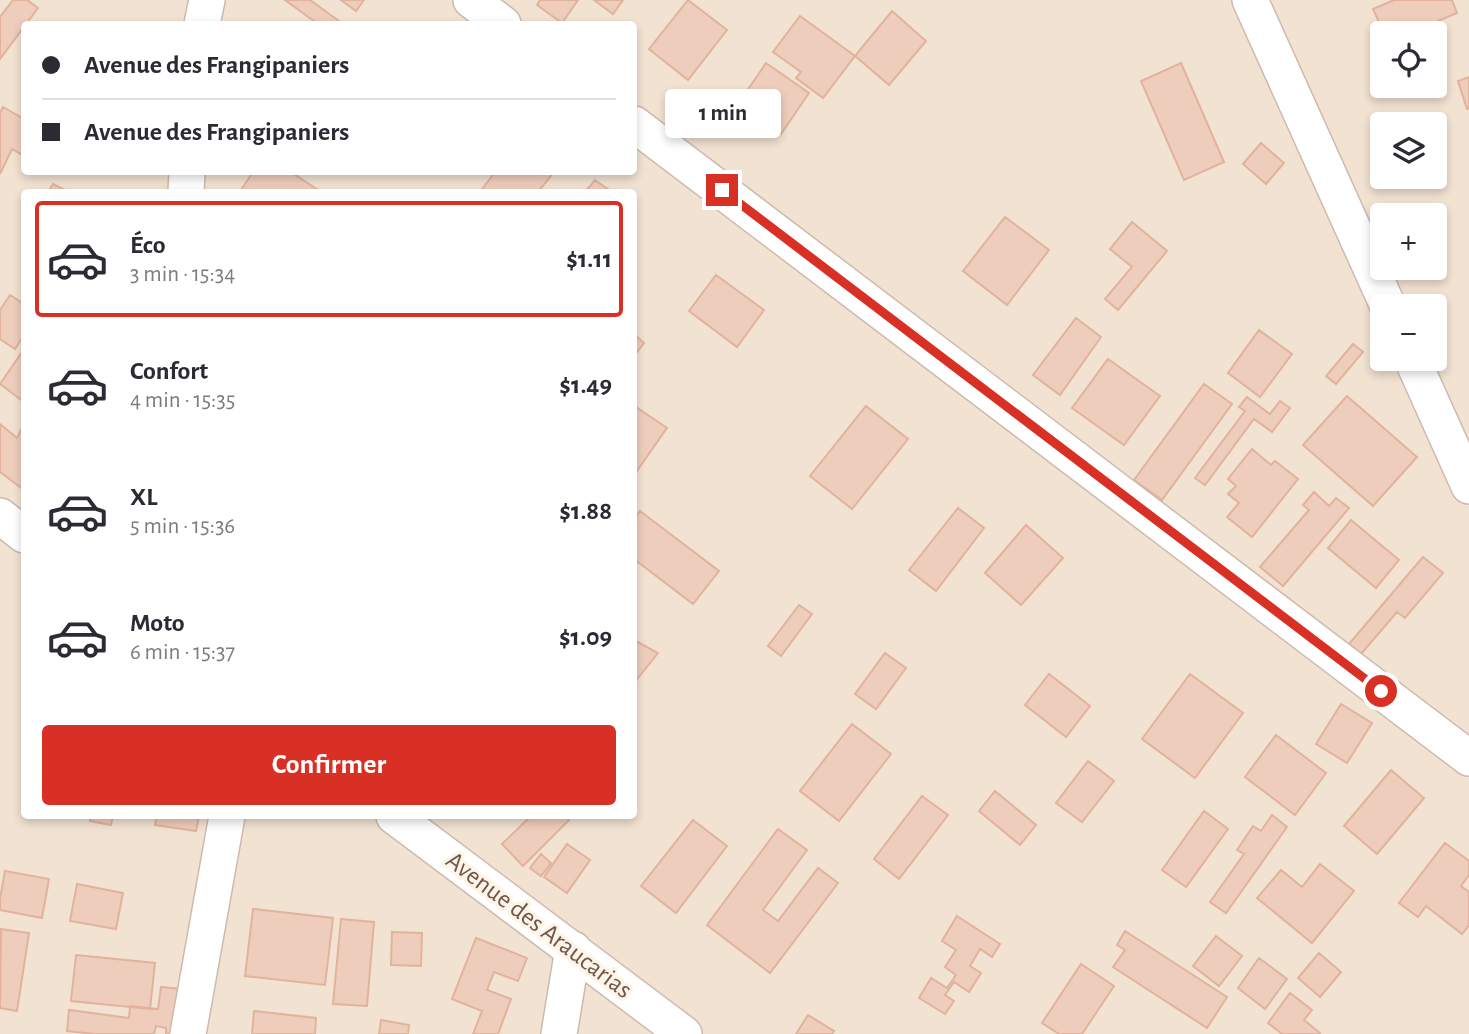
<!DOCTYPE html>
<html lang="fr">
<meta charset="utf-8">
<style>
body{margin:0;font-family:"Alegreya Sans",sans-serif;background:#f7f7f7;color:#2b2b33;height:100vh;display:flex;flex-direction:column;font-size:26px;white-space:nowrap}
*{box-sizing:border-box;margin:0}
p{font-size:23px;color:#7c7c81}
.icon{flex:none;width:38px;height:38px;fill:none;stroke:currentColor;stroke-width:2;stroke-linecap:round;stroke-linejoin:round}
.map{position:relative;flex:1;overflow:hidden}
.sheet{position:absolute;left:21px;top:189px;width:616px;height:630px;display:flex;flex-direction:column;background:#fff;border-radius:7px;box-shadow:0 4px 10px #0003}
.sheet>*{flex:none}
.banner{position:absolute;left:21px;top:21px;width:616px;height:154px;border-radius:7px;box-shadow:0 4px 10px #0003;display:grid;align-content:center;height:154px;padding:0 21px;background:#fff}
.buttons{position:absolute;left:1370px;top:21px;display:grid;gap:14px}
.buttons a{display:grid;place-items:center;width:77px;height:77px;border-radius:7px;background:#fff;box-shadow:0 4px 10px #0003;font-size:35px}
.end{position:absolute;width:32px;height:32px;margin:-16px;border:9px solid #d93025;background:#fff;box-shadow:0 0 0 4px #fff}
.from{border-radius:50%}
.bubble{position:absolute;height:49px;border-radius:7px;background:#fff;box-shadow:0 4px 10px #0003;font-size:23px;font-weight:700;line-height:49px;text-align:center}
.banner b{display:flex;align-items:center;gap:24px;height:66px;font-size:26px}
.banner b+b{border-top:2px solid #e1e1e2}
.banner i{width:18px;height:18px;background:#2b2b33}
ul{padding:12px 0 0;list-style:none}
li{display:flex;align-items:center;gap:21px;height:116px;margin:0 14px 10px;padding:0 7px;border:4px solid transparent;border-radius:7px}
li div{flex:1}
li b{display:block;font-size:26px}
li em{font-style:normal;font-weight:700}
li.current{border-color:#d93025}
li>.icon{width:63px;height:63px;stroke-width:1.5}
.cta{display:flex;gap:14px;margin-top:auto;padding:14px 21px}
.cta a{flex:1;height:80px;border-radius:7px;background:#d93025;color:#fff;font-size:28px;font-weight:700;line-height:80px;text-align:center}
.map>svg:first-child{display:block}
</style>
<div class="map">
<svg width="1469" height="1034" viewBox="0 0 1469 1034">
<rect width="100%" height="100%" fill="#fbf0e3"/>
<!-- residential -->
<path fill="#f2e2d2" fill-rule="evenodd" d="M0,0H1469V1034H0ZM24,24H634V172H24ZM1382,33H1435V86H1382ZM1382,124H1435V177H1382ZM24,192H634V816H24ZM1382,215H1435V268H1382ZM1382,306H1435V359H1382Z"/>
<!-- building -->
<path fill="#efcdbc" stroke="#e1b39d" stroke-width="2" d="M13,0H27L38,8L0,59V17Z
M285,0H310L343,24H318Z
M341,0H364L356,11Z
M540,0H578L562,23L537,5Z
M594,0H623L613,14Z
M688,0L727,30L688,80L649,49Z
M1394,0H1452L1457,13L1410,33H1384L1373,9Z
M892,11L926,41L889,85L855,56Z
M800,16L855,56L823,98L796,78L801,72L773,52Z
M766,63L809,93L781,134L738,104Z
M1181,63L1224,162L1184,180L1141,81Z
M1469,77V108L1467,109L1458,81Z
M3,107L24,119V156L12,149L0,174V113Z
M1261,143L1284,163L1266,184L1243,164Z
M253,172H291L321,192H245L241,190Z
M495,172H554L538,192H480Z
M595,180L612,192H585Z
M53,184L69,192H48Z
M1005,217L1049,250L1007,305L963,271Z
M1132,222L1167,251L1118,310L1105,299L1132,267L1110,249Z
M716,275L764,310L737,347L689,311Z
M10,295L24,304V335L15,349L0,339V310Z
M1076,318L1101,337L1060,395L1033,375Z
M1259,330L1292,354L1260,397L1228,373Z
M634,334L644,343L634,356Z
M1353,344L1363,352L1336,384L1326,376Z
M24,349V402L0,384Z
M1108,359L1160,396L1124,445L1072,408Z
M1204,384L1232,404L1162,500L1134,480Z
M1347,396L1417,457L1373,506L1303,445Z
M1247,397L1270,414L1280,401L1290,408L1272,432L1254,419L1205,485L1195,478L1245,411L1239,407Z
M866,406L908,439L852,509L810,476Z
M636,407L667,428L634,475V410Z
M0,424L17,438L24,424V490L0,472Z
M1252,449L1271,465L1275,461L1298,479L1252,537L1227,517L1239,503L1228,494L1236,486L1228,479Z
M1314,492L1329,506L1336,498L1349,508L1283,586L1260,567L1309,510L1303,505Z
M958,508L984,528L936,591L909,570Z
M640,511L719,571L693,604L634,559V520Z
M1351,520L1399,560L1376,588L1328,548Z
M1026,525L1063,558L1021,605L985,573Z
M1423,557L1443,573L1405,618L1397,612L1361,654L1349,644Z
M799,605L812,614L781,656L768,646Z
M634,640L658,653L634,683Z
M885,653L906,668L876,709L855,694Z
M1049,674L1090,706L1066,737L1025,705Z
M1190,674L1243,713L1195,778L1142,739Z
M1341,704L1372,723L1347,763L1316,744Z
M852,724L891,754L839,821L800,791Z
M1276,735L1326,773L1295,815L1245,777Z
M1088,761L1114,781L1082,822L1056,803Z
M1391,770L1424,798L1377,854L1344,826Z
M995,791L1036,825L1020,845L979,811Z
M922,796L948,815L899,879L874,859Z
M1204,811L1228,829L1186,887L1162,870Z
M1272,815L1287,827L1226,913L1210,902L1244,854L1237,850L1253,826L1261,831Z
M91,816H113L111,825L90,821Z
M157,816H199L196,831L155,825Z
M531,816H564L569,820L523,866L502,844Z
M693,820L727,846L676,913L641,886Z
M778,829L807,850L763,910L778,921L818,868L838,883L770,973L707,925Z
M1445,843L1469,861V875L1461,886L1469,892V925L1462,934L1426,906L1418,917L1399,903Z
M567,844L590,860L567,893L544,877Z
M541,854L551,863L541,876L530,868Z
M1320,864L1354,891L1312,943L1257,898L1281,870L1302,887Z
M5,871L49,879L42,918L0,910V899Z
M77,884L123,893L116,929L70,921Z
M253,909L333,918L325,985L245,976Z
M957,916L1000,944L992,957L980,949L970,966L981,973L969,992L954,982L945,995L954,1001L945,1014L919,998L931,978L947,988L956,975L945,967L956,950L942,941Z
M341,919L374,922L367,1006L333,1004Z
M1,929L29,933L17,1011L0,1008Z
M1125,931L1227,997L1207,1028L1113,967L1125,950L1117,945Z
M392,932L422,933L421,966L391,965Z
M1216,936L1242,956L1219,986L1193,966Z
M476,938L527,958L518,981L494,972L487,990L511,999L498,1034H473L482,1011L452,999Z
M1319,953L1341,972L1320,997L1298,978Z
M76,955L155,963L150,1009L71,1001Z
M1259,958L1287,979L1265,1009L1238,988Z
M1081,964L1114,986L1082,1034H1059L1042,1023Z
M161,987L182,989L177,1034H166V1028L156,1026L154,1034H95L67,1031L69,1010L129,1018L130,1006L158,1009Z
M1290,993L1312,1010L1304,1020L1320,1033L1319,1034H1282L1268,1023Z
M254,1011L316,1018L315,1034H252Z
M808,1015L834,1031L832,1034H796Z
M381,1020L409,1025L408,1034H379Z"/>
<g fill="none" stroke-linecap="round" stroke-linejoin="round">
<defs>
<path id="minor" d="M471,0L503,24
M1250,0L1388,306
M202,24L207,0
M634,124L1469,758
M186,192L187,172
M1412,359L1469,486
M0,516L24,535
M394,816L684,1034
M188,1034L227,816
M559,1034L573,949"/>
</defs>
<!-- minor casing -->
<use href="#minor" stroke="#cebaad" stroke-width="38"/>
<!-- minor -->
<use href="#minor" stroke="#fff" stroke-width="35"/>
</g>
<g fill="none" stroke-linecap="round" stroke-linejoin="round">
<!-- route -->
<path stroke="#d93025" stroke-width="9" d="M722,190L1381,691"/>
</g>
<g text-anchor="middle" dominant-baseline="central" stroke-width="7" stroke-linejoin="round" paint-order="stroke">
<!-- street labels -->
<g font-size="26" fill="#72564a" stroke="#fef5e9">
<text transform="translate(539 925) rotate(37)">Avenue des Araucarias</text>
</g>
</g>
</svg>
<div class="buttons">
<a><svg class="icon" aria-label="locate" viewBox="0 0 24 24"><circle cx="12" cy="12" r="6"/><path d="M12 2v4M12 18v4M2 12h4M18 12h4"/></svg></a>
<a><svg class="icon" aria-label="layers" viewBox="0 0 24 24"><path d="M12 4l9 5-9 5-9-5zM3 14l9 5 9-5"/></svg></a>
<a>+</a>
<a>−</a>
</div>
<i class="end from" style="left:1381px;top:691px"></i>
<i class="end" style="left:722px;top:190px"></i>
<div class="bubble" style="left:665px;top:89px;width:116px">1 min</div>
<div class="banner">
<b><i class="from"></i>Avenue des Frangipaniers</b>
<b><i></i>Avenue des Frangipaniers</b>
</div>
<section class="sheet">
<ul>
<li class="current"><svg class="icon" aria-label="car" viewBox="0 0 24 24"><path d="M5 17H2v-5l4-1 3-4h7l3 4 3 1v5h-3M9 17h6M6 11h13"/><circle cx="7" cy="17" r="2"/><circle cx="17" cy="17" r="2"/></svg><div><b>Éco</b><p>3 min · 15:34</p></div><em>$1.11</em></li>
<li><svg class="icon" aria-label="car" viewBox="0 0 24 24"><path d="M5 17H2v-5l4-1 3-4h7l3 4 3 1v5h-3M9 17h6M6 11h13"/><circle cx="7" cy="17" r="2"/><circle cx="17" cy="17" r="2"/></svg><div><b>Confort</b><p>4 min · 15:35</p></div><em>$1.49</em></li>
<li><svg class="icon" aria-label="car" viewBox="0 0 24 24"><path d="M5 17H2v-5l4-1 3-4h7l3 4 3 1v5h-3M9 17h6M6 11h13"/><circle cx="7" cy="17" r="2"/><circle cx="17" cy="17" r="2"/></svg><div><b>XL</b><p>5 min · 15:36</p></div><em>$1.88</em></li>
<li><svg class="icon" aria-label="car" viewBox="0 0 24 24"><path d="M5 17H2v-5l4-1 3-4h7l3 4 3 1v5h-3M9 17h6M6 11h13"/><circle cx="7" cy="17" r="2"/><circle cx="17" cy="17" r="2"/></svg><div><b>Moto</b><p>6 min · 15:37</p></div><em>$1.09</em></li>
</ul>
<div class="cta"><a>Confirmer</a></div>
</section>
</div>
